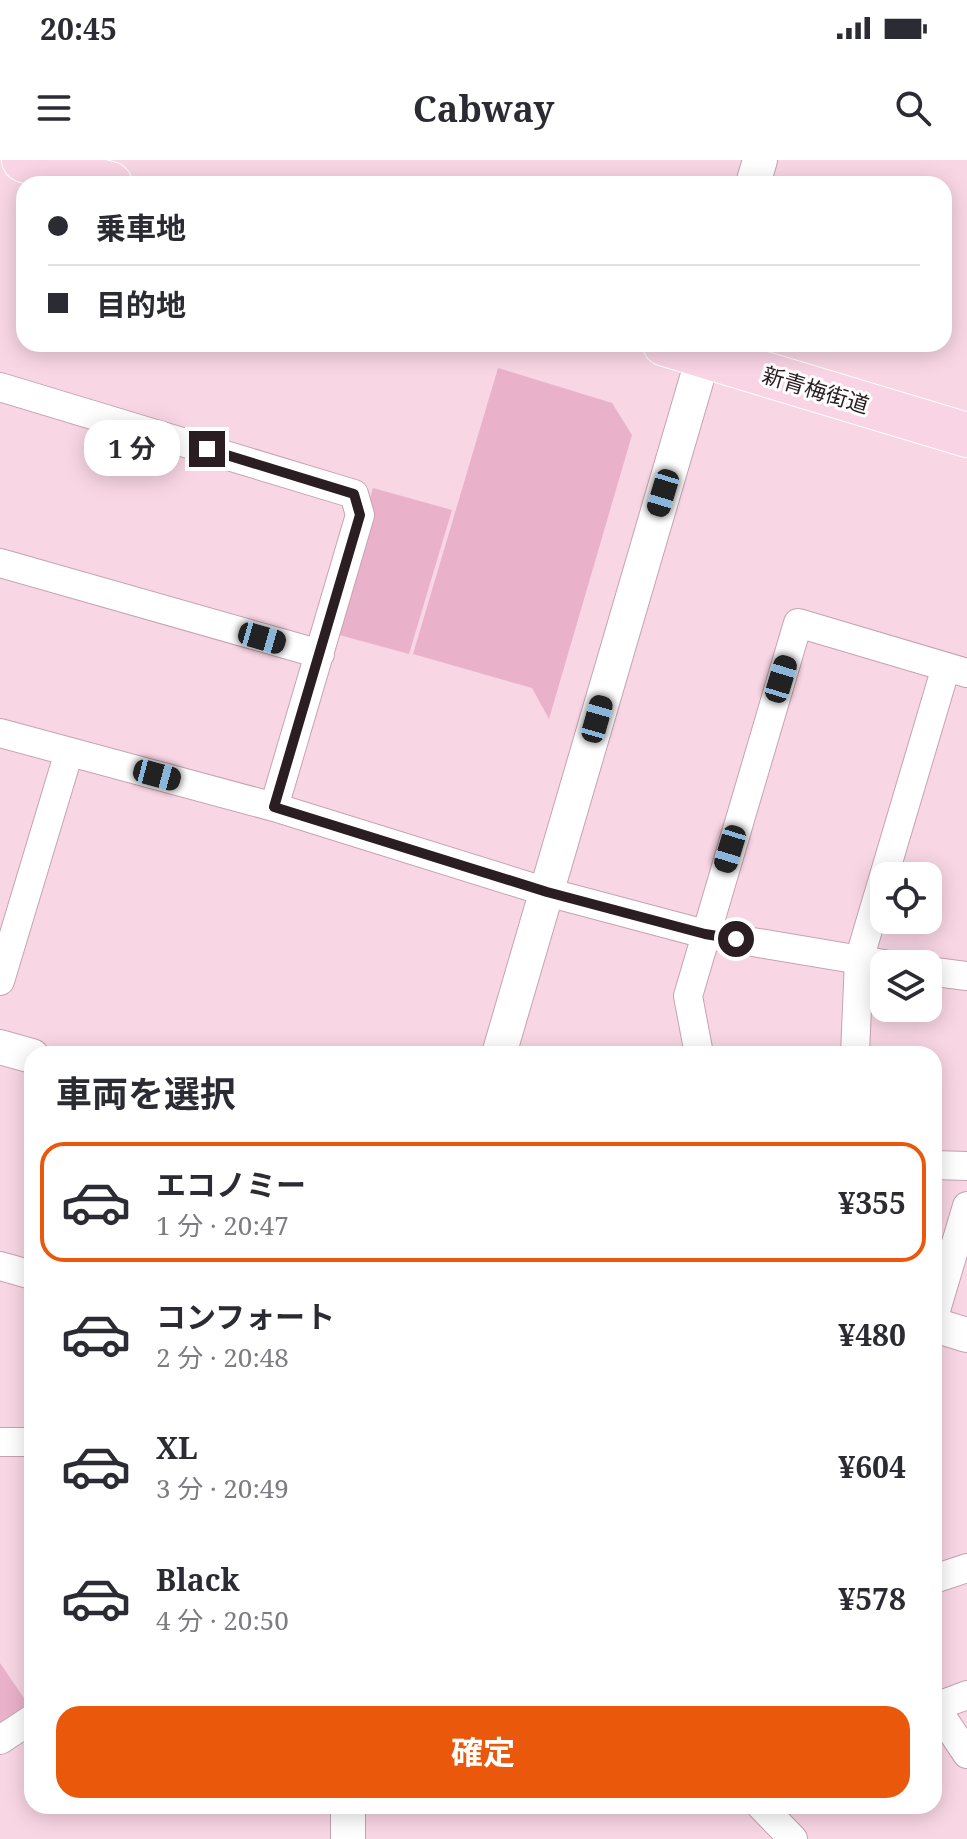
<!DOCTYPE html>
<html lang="ja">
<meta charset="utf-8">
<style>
body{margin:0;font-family:"Noto Serif","Noto Sans JP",serif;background:#f2f2f3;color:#2b2b33;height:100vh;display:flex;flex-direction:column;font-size:30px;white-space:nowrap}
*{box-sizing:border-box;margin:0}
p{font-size:26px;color:#7c7c81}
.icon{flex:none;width:44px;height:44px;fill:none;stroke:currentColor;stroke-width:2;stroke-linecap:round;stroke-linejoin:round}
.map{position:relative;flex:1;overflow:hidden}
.details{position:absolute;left:24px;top:886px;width:918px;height:768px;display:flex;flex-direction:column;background:#fff;border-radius:24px;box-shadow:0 4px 20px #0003}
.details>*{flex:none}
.guide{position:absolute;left:16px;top:16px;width:936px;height:176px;border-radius:24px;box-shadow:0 4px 20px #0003;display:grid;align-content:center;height:176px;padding:0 32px;background:#fff}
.fabs{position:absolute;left:870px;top:702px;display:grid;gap:16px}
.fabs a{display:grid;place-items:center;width:72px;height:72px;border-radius:16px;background:#fff;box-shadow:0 4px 20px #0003;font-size:40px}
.end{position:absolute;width:36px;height:36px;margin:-18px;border:10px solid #2b1e23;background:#fff;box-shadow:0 0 0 4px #fff}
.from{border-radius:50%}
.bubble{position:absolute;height:56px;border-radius:24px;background:#fff;box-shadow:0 4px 20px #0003;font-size:26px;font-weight:700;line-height:56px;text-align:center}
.car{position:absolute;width:24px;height:48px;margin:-24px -12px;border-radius:10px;box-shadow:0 0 6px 2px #0007;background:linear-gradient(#222 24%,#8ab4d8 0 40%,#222 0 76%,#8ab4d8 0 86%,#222 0)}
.guide b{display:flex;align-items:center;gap:28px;height:76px;font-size:30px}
.guide b+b{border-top:2px solid #e1e1e2}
.guide i{width:20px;height:20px;background:#2b2b33}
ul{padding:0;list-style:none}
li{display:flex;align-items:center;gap:24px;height:120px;margin:0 16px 12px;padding:0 16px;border:4px solid transparent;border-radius:24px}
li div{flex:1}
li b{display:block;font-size:30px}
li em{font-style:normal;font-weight:700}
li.on{border-color:#ea580c}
li>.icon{width:72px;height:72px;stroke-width:1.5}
h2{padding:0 32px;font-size:36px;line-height:96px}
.primary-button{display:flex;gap:16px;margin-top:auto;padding:16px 32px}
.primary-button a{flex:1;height:92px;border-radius:24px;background:#ea580c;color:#fff;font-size:32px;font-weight:700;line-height:92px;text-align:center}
.status{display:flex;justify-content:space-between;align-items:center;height:56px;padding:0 40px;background:#fff;direction:ltr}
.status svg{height:22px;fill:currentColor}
header{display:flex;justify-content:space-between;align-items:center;height:104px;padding:0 32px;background:#fff;font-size:36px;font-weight:700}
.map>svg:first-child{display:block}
</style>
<div class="status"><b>20:45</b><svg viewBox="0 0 49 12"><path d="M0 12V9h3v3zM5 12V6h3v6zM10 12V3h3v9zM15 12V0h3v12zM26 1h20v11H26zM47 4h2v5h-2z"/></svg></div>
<header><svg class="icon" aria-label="menu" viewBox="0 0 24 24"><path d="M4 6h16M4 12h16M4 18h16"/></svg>Cabway<svg class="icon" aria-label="search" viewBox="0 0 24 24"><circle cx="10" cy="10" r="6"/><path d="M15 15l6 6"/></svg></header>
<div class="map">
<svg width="967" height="1679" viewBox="0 0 967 1679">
<rect width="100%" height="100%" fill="#f9d6e4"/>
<!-- green -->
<path fill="#eab2ca" d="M498,208L612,243L632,275L549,559L532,528L413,494Z
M373,328L452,350L409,494L332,473Z
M0,1503L28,1544L0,1562Z"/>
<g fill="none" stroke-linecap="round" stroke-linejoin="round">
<defs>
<path id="minor" d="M0,227L354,334L360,355L274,647
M0,403L320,494
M0,573L274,647L547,732L705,774L884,804
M928,811L967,816
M0,821L69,592
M699,894L688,836L798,463L967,513
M855,894L859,800L946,507
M934,1005L967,1006
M0,1106L32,1115
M934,1157L967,1046
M0,1282H32
M934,1419L967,1408
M934,1545L967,1594
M935,1547L967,1535
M0,1580L32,1559
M761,1646L793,1679"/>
<path id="tertiary" d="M753,24L760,0
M0,887L32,896
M499,894L707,184
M934,1165L967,1175
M348,1679V1646"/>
<path id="primary" d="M24,0L110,24
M665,184L967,275"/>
</defs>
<!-- minor casing -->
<use href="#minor" stroke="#c5a3b1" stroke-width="30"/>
<!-- tertiary casing -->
<use href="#tertiary" stroke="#c5a3b1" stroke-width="36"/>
<!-- primary casing -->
<use href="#primary" stroke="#fff" stroke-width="46"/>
<!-- minor -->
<use href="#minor" stroke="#fff" stroke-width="28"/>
<!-- tertiary -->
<use href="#tertiary" stroke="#fff" stroke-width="34"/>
<!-- primary -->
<use href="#primary" stroke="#f9d4e4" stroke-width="44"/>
</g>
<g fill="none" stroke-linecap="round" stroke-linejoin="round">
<!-- route -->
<path stroke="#2b1e23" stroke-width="10" d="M207,289L354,334L360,355L274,647L547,732L705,774L736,779"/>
</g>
<g text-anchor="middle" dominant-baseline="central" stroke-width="6" stroke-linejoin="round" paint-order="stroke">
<!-- street labels -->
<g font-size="22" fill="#2b1e23" stroke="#fff">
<text transform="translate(816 229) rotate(17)">新青梅街道</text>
</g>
</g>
</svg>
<div class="fabs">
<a><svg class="icon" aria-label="locate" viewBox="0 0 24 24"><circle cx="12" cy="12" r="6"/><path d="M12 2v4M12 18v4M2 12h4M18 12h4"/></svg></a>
<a><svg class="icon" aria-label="layers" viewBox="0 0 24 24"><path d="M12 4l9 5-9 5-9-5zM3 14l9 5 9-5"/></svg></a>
</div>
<i class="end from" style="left:736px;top:779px"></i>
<i class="end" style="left:207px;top:289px"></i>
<div class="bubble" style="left:84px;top:260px;width:96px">1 分</div>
<i class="car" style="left:663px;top:333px;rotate:197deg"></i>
<i class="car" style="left:262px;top:478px;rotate:106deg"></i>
<i class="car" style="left:781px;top:519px;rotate:17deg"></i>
<i class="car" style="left:597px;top:559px;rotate:16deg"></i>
<i class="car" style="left:157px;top:615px;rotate:105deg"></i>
<i class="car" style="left:730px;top:689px;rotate:197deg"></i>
<div class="guide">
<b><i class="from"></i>乗車地</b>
<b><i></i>目的地</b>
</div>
<section class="details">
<h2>車両を選択</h2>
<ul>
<li class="on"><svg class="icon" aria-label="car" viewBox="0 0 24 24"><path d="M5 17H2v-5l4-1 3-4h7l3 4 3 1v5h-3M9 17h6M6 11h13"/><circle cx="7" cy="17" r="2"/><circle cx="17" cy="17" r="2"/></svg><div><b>エコノミー</b><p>1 分 · 20:47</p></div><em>¥355</em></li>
<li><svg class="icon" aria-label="car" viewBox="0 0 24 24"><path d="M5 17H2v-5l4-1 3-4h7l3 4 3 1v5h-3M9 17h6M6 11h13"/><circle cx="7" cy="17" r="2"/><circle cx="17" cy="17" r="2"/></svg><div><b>コンフォート</b><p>2 分 · 20:48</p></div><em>¥480</em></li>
<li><svg class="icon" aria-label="car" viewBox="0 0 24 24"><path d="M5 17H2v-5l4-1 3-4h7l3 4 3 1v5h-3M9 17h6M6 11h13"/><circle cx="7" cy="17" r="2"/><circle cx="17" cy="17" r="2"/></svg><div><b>XL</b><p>3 分 · 20:49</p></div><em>¥604</em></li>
<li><svg class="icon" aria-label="car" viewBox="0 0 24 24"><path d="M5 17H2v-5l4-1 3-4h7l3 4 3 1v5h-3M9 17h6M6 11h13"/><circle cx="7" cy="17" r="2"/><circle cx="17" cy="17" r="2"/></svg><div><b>Black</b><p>4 分 · 20:50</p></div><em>¥578</em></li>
</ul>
<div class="primary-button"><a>確定</a></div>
</section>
</div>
